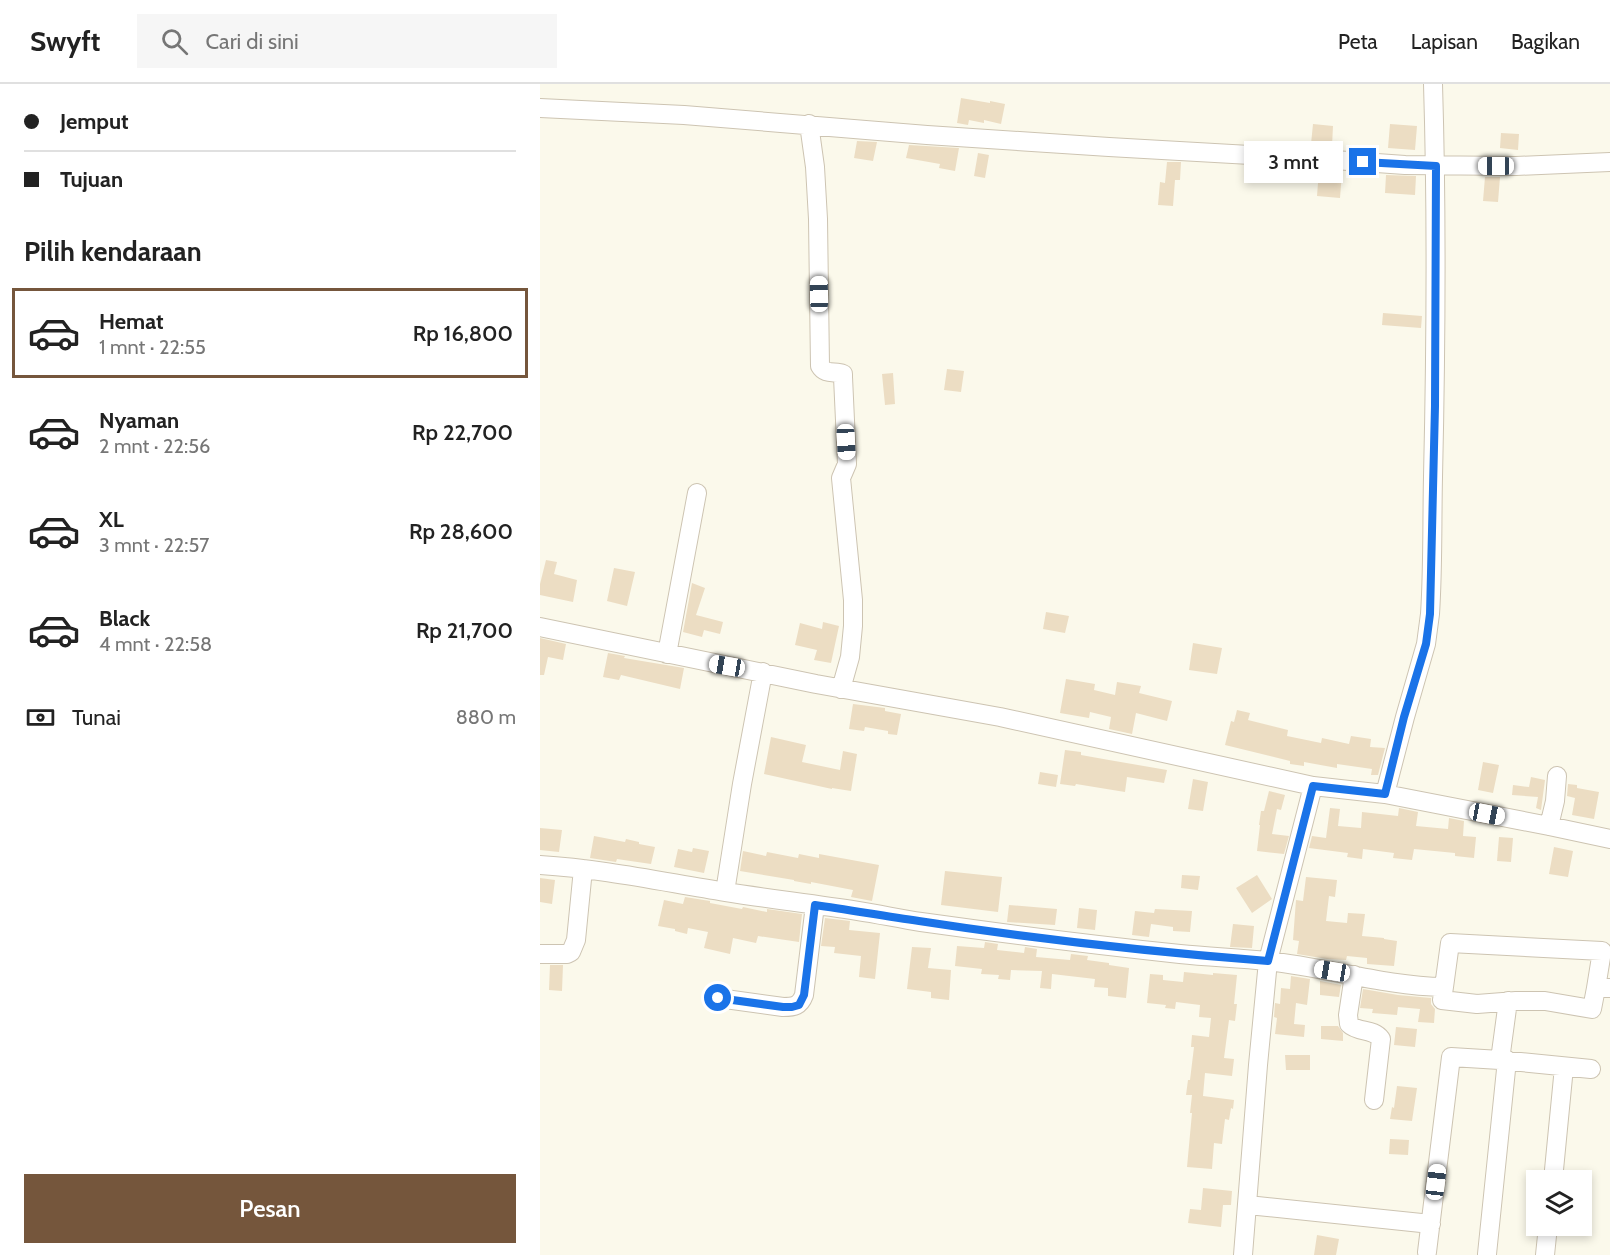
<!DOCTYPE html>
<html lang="id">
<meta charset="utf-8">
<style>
body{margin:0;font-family:Cabin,sans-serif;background:#f6f6f6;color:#222;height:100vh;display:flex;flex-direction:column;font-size:22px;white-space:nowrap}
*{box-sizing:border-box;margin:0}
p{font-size:20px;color:#767676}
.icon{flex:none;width:33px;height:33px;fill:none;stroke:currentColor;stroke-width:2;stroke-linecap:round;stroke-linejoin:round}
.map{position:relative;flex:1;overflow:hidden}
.sheet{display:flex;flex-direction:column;background:#fff;width:540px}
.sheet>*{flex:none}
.banner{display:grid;align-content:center;height:132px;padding:0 24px;background:#fff}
.fabs{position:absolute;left:986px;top:1086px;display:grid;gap:12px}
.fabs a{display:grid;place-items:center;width:66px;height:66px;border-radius:0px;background:#fff;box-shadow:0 3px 9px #0003;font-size:30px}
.end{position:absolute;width:27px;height:27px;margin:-14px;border:8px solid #1a73e8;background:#fff;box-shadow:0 0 0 3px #fff}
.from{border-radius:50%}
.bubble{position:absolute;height:42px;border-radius:0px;background:#fff;box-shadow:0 3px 9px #0003;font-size:20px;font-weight:600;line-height:42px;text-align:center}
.car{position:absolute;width:18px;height:36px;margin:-18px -9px;border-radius:8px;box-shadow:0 0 4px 2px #0007;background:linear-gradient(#fff 24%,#345 0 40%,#fff 0 76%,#345 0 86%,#fff 0)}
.banner b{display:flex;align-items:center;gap:21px;height:57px;font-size:22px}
.banner b+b{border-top:2px solid #e0e0e0}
.banner i{width:15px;height:15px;background:#222}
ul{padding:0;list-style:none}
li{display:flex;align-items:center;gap:18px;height:90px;margin:0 12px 9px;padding:0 12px;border:3px solid transparent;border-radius:0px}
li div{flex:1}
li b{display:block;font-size:22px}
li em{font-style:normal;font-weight:600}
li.current{border-color:#75563c}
li>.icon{width:54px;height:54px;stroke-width:1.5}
h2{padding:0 24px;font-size:27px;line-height:72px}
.pay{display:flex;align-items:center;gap:15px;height:66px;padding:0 24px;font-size:22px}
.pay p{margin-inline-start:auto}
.primary-button{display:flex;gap:12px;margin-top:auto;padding:12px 24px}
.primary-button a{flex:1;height:69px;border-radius:0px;background:#75563c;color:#fff;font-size:24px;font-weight:600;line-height:69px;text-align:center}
header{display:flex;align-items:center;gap:36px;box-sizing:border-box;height:84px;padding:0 30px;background:#fff;border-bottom:2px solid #e0e0e0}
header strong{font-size:28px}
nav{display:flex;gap:33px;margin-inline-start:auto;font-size:21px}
.search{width:420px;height:54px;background:#f6f6f6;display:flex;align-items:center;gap:15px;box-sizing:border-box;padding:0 21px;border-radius:0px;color:#767676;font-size:22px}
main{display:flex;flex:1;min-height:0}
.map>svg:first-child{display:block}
</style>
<header>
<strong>Swyft</strong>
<div class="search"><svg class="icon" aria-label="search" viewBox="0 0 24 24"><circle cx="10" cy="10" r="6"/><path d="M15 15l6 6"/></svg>Cari di sini</div>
<nav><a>Peta</a><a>Lapisan</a><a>Bagikan</a></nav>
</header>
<main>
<section class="sheet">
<div class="banner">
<b><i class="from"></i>Jemput</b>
<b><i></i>Tujuan</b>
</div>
<h2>Pilih kendaraan</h2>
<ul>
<li class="current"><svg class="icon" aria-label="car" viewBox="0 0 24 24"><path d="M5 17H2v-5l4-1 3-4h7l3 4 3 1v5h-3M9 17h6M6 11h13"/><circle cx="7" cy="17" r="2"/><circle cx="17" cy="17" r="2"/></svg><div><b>Hemat</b><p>1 mnt · 22:55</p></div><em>Rp 16,800</em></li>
<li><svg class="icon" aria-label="car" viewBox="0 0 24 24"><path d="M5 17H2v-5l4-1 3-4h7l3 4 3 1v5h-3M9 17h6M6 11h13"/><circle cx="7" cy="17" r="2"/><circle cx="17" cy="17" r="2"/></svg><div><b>Nyaman</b><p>2 mnt · 22:56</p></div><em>Rp 22,700</em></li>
<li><svg class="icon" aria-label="car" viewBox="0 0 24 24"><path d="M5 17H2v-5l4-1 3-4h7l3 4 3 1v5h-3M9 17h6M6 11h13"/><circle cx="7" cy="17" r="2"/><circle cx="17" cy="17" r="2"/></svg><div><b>XL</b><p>3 mnt · 22:57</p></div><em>Rp 28,600</em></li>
<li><svg class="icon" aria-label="car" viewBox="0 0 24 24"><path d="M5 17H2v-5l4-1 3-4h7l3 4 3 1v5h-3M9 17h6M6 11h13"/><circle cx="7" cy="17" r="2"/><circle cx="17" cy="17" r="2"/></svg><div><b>Black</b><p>4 mnt · 22:58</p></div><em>Rp 21,700</em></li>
</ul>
<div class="pay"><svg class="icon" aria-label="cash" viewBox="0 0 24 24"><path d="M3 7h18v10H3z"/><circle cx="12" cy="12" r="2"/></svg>Tunai<p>880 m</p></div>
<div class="primary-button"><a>Pesan</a></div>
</section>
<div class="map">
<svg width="1070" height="1171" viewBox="0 0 1070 1171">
<rect width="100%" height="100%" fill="#fbf9eb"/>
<!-- building -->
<path fill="#ecddc3" d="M421,14L450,19V17L465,20L461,40L444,36V39L429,36L428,41L417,39Z
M773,40L793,42L792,62L771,60Z
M850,40L877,42L875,66L848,64Z
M961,49L979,50L978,66L960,64Z
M317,57L337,58L333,77L314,74Z
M369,61L419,64L415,87L399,84L400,80L366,74Z
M438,69L449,71L445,94L434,92Z
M627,78H641L640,96H635L633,122L618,121L620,98L625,99Z
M779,86L802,88L800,114L777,112Z
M846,91L876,92L875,111L845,109Z
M945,93H960L958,118L943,117Z
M843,229L882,232L881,244L842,241Z
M407,285L424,287L421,308L404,306Z
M353,289L355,320L345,321L342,290Z
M6,476L17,478L14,490L37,496L33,518L0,511V500Z
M74,484L95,488L87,522L67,517Z
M152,499L165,504L156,531L183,538L180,550L164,546L162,553L143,548Z
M506,528L529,532L525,549L503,545Z
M283,538L299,542L291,579L274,576L277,566L255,561L260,539L282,545Z
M0,554L26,560L23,576L8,573L4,591H0Z
M653,559L682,564L677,590L649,586Z
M68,569L85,572L84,574L144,584L140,605L81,591L79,596L63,593Z
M526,595L555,600L554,606L575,611L577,598L601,602L599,609L632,617L627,637L596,629L592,650L569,645L571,633L550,628L549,634L520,629Z
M313,620L345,624V627L361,630L357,651L348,650V647L325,643L324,647L309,645Z
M697,626L710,629L708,636L748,646L747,652L781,659L782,654L809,660L811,652L831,655L830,663L845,664L838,691H831L832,685L797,680V684L764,678V682L750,680V677L685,661L691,637L694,638Z
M231,653L266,661L262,678L300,686L303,667L317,670L311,707L292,704V705L224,690Z
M525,666L541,668V671L569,676L627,686L624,699L587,693L585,708L536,700L535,702L520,700Z
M943,678L959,681L953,709L938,706Z
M500,688L518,691L516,703L498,700Z
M991,693L1005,696L1001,726L996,724L998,713L972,711L973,701L989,703Z
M653,695L668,698L663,727L648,725Z
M1028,700L1037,701V704L1059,708L1054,735L1032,731L1035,714L1027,712Z
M729,707L745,711L741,726L737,725L732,750L749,752L744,770L717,767L720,741H719L721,727H724Z
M790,724L800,725L798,742L821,744L822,728L858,732L859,724L878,728L876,742L908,745L909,734L924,737L923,752L936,753L934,774L915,772V769L874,765L872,776L853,774L854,769L823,765L822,775L807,773L808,769L769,764L772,752L786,754Z
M0,744L22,746L19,768L0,766Z
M54,752L85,758L86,755L99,758V760L115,763L111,780L77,775L76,778L50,774Z
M959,753L973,754L971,778L957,777Z
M1014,763L1033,767L1028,793L1009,790Z
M153,764L169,767L164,789L134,783L138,765L152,768Z
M203,767L226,772L227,768L258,774L259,770L279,774V770L339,781L332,817L311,813L313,806L271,798V800L254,797V796L200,787Z
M405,787L462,793L458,828L401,821Z
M642,791L660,792L658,806L641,804Z
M717,791L732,815L712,829L696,804Z
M766,793L797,796L795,813L789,812L786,837L807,839L808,829L825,830L822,852L844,854V855L857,857L854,882L827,880V874L807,872L806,876L787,875L757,870L759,857L753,856L756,816L763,817Z
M0,794L15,796L12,820L0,818Z
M145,813L170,817V819L202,825L203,823L227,828V825L262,830L259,858L218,852L216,859L193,854L190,870L164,864L168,848L148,844L147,850L135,847V845L118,842L124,816L143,820Z
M469,821L517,825L515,841L467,838Z
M539,824L557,826L555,846L537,844Z
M615,825L652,827L650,848L633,847V843L611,840L609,853L592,851L595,827L614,829Z
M285,834L310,837L309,846L340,849L335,895L319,893L321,872L294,869L295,863L281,862Z
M693,840L714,842L712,864L690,863Z
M445,858L458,860L457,866L484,869L485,863L497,865L496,873L530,876L531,870L548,872L547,876L569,879V881L589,884L586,914L568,912V904L554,903L555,895L512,890L511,905L500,904L502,887L471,886L470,896L458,895L459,891L441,890L442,885L415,882L417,862L444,864Z
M372,863L391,864L388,884L411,886L409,916L391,914V908L367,905Z
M10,881H23L22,907L9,906Z
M644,888L673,891V889L697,891L694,920H697L695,937L689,936L684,974L694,975L692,992L665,989L663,1012L694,1016L693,1025L691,1024L689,1036L685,1035L682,1060L674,1059L672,1085L647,1083L652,1029H650L652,1011H646L648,996H650L654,963H651L652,951L669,953L671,934L659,933L660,921L636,918L635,925L625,924L626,921L607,919L610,890L623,891V896L643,898Z
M751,892L770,895L767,921L756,919L754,940L765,941L764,953L735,950L737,934L734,933L735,919L740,920L741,904L750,905Z
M780,897L801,901L799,913L780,911Z
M823,905L858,911L891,914V920L895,925L894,939L878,938L880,925L858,923L857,931L832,929L833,925L820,924Z
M781,942H798L803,949V957L781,955Z
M856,943L877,945L875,963L854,961Z
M745,971H770V986H746Z
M857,1002L877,1004L872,1037L850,1035L852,1023L854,1024Z
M850,1055L869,1056L868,1071L849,1070Z
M663,1104L692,1107L691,1121H683L681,1143L648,1139L650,1125L661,1126Z
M777,1151L799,1155L796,1171H774Z"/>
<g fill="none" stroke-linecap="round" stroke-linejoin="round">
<defs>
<path id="minor" d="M0,24L144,31L387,51L569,63L780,75L865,81L976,82L1070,78
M269,40L275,83L278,135L280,282C285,291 295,287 303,290V293L307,380L301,394L313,516V542L310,573L301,605
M0,543L276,600L460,633L773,702L845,710L1009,742L1070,755
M127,570L157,409
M845,710L865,633L886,560L890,530C893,485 892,439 893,393C896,262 897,131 893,0
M1009,742L1015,717L1017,692
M0,781C64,785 123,798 186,808C230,815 274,820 318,827C339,830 360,835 381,838C467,850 554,861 640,870C669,873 698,874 727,877C786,883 844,902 904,903L902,916L937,920L976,917H1005L1052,925L1056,904H1070
M185,808L202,700L223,588
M0,870H27L31,868L36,856L43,785
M814,891L808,931L809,940C818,949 833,944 841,955L834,1016
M904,903L910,859L1062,867L1056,904
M178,914L243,923C254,923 260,922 264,911L275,821
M968,917L960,976L1051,985
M1013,1096L1024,983
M708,1121L891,1140
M887,1168L911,973L960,976
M947,1170L967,976
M703,1171L718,981L728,877L773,702
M1005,1171L1008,1142"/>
</defs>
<!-- minor casing -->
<use href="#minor" stroke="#cdc4b2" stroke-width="20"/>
<!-- minor -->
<use href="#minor" stroke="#fff" stroke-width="18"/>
</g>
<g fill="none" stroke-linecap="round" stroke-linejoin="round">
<!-- route -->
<path stroke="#1a73e8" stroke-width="8" d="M178,914L243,923H252L259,921L264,911L275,821C310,826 344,832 379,837C495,855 612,868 728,877L773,702L845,710L864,633L886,560L890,530L895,322L896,82L823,78"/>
</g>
</svg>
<div class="fabs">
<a><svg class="icon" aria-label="layers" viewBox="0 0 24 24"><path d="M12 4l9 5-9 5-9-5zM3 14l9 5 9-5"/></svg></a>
</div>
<i class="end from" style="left:178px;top:914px"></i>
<i class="end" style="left:823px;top:78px"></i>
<div class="bubble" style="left:704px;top:57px;width:99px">3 mnt</div>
<i class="car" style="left:956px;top:82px;rotate:270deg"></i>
<i class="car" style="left:279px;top:210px;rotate:359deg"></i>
<i class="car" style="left:306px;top:358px;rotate:177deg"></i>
<i class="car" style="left:187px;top:582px;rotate:280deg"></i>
<i class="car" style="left:947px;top:730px;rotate:101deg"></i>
<i class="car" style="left:792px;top:887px;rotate:279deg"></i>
<i class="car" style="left:896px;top:1098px;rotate:7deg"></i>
</div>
</main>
